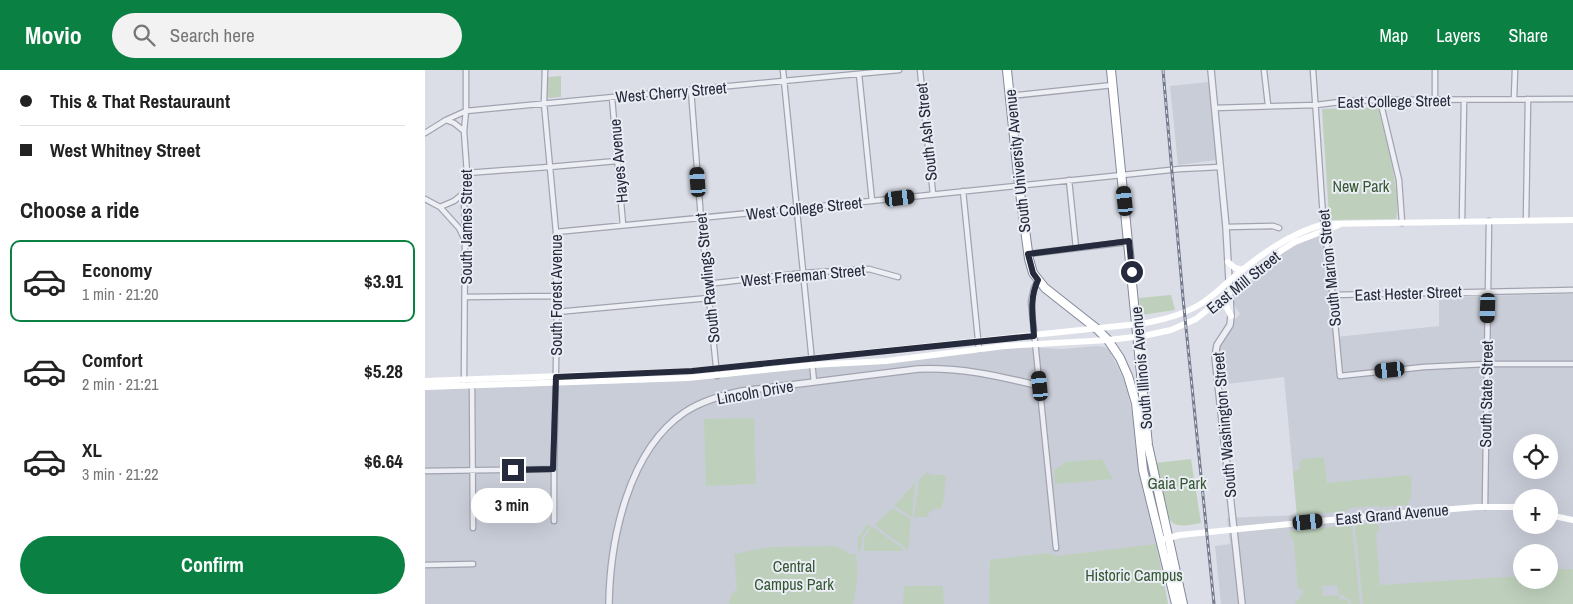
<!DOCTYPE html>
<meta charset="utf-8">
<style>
body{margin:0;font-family:"Archivo Narrow",sans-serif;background:#f2f2f2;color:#222;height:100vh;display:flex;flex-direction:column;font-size:19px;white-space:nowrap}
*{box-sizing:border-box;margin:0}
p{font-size:16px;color:#767676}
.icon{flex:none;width:28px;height:28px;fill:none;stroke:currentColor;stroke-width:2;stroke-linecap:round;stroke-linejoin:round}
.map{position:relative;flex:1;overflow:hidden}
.side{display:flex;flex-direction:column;background:#fff;width:425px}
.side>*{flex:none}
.banner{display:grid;align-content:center;height:110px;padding:0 20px;background:#fff}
.buttons{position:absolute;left:1088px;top:364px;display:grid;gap:10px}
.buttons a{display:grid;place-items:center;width:45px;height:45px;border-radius:50%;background:#fff;box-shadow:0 5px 20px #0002;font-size:25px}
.end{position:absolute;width:22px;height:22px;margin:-11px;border:6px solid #252a3c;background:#fff;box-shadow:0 0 0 2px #fff}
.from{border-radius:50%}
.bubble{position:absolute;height:35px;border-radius:18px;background:#fff;box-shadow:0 5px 20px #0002;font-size:16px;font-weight:700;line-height:35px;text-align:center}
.car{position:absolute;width:15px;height:30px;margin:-15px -8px;border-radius:6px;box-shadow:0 0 4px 1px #0007;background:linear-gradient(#222 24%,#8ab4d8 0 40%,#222 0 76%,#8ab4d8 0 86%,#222 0)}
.banner b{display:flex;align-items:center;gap:18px;height:48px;font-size:19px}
.banner b+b{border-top:1px solid #e0e0e0}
.banner i{width:12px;height:12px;background:#222}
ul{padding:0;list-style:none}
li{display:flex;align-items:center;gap:15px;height:82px;margin:0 10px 8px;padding:0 10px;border:2px solid transparent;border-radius:10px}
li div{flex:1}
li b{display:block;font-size:19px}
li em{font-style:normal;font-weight:700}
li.on{border-color:#0b8043}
li>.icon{width:45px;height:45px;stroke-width:1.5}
h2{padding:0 20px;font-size:22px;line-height:60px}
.primary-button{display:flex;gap:10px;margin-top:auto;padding:10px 20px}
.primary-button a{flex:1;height:58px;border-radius:30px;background:#0b8043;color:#fff;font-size:20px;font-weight:700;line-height:58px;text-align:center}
header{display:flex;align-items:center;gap:30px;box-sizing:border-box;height:70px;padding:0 25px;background:#0b8043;color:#fff}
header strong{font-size:24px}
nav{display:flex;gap:28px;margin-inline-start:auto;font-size:18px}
.search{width:350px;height:45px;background:#f2f2f2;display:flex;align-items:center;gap:12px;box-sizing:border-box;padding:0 18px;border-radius:28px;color:#767676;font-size:19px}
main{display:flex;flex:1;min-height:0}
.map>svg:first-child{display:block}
</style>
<header>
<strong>Movio</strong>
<div class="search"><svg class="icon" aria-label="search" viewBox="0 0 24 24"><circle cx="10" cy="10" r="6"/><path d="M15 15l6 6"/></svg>Search here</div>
<nav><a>Map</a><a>Layers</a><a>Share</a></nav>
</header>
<main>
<section class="side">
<div class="banner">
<b><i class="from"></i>This &amp; That Restauraunt</b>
<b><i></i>West Whitney Street</b>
</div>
<h2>Choose a ride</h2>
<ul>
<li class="on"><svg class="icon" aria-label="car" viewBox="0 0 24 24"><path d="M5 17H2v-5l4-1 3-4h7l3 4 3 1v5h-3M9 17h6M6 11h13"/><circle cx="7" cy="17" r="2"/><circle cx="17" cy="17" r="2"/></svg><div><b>Economy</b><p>1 min · 21:20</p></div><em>$3.91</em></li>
<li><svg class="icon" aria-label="car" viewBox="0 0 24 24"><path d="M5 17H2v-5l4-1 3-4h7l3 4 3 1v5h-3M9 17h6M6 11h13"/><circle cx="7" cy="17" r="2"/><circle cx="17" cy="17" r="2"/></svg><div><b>Comfort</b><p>2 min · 21:21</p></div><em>$5.28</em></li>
<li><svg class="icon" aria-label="car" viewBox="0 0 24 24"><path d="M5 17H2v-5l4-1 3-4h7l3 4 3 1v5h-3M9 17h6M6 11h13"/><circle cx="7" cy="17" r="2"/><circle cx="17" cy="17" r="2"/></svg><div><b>XL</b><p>3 min · 21:22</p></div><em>$6.64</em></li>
</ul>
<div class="primary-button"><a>Confirm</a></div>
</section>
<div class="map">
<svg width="1148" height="534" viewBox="0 0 1148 534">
<rect width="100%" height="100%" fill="#dbdee6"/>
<!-- built -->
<path fill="#c9cdd8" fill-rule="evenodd" d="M784,12L792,90L753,95L745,16Z
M899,161L911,267L1014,256V227L1148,224V534H796L790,476L805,474L802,448L872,445L859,307L793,315L792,275L805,255L815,244L806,230L845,189L857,180ZM1096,372H1124V400H1096ZM1096,428H1124V455H1096ZM1096,482H1124V510H1096Z
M671,276L680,277L684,280L700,312L708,346L714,404L736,496L743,534H0V320L255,311L597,277L638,279Z"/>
<!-- green -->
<path fill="#bed0bc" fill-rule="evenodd" d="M136,6V27L124,28L122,26V7Z
M953,37C959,65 977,123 971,149L907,150L904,146L897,39Z
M746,225L750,240L716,245L714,228Z
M329,348L331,414L281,416L279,349Z
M899,387L902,413L984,405V407H987L986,426L983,435L957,437L951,436L925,438L921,441L872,446L868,401L874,400V394L877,389Z
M677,389L688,409L630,414L629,400L641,392Z
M766,389L776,453C768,454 755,458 748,453C740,448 732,403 730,393Z
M502,402L506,405H521L519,429L516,438L513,439L510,438L502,445L504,447H489L494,410Z
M489,414H490L487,447L469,436Z
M467,438L486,449L483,480L450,455Z
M952,453L954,456V461L951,463L955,515L1096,506V510H1124V504H1128L1134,499H1148V534H938L930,457L931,454Z
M442,454L445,456L437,467L436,480L433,482V468Z
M927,455L935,534H927L924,528H920L919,525H914L915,529L923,530L925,534H870L879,522L873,518L868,467H865L864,461ZM912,515L914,525L898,526L897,516Z
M446,457L449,458L478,479V481H439V469Z
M731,474L743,534H564L565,490L622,483L631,486Z
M410,476L418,479L424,484H431C434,502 432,516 428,534H304L305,527L312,518L309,484L346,477Z
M479,516H518L519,534H478Z"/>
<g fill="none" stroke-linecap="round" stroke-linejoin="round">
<defs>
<path id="minor" d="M120,0L119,33L131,162V226L132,242L129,399V451
M358,0L389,312
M495,0L508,124
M839,0L843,35
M888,0L899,161L904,188L915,306L999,297L1061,294H1148
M434,4L447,131
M266,20L276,149L292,306
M585,26L688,15
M187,28L198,155
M1089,29L1090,0
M955,30L974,110L977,153
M1010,30V0
M790,38L891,35L923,31L955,30L1148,29
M21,50L29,53L39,61
M0,63L21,50L41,41L474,0
M42,103L124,97L192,91
M644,110L651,178
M538,121L554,279
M0,129L15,137L29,131L39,123
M15,137L34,158L39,168
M1101,150L1103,29
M1037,151L1039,30
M801,157L848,156L854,158
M131,162L417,134L755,99L795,97
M603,184L703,172
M613,210L609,218L606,232L631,478
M282,214L378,203L444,199L473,207
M907,225L1148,220
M40,227L131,226
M132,242L284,228
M39,311L40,169L39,123L42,103L39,61L41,41V0
M47,314L48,458
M0,401L129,399
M1060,437L1064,151
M0,495L48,494"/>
<path id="tertiary" d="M786,0L801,157L806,246L805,255L792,275L790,287L817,534
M184,534C185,470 203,380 260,342C277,331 297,325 317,321L493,299C536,297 573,306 615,316"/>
<path id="trunk" d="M582,0L594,115L604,189L608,203L620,218L672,259L683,270L695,288L703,306L711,333L718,400L751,534
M686,0L723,375L758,534"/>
</defs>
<!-- minor casing -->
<use href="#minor" stroke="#a1a4b0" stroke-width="7"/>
<!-- tertiary casing -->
<use href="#tertiary" stroke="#a1a4b0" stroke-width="8"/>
<!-- trunk casing -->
<use href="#trunk" stroke="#82899c" stroke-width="10"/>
<!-- minor -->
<use href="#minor" stroke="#eeeff4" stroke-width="4.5"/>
<!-- tertiary -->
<use href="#tertiary" stroke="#eeeff4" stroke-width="5.5"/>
<!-- secondary -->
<path stroke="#fff" stroke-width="6" d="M803,192L810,198L818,200
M789,235L801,236L806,246
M0,311L267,301L713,254C735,251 755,246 774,235C786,228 794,220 804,211C832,187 863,164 899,154L1148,150
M0,317L263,308L387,295L461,291L580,276L683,270L718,266L746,260L771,249L857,180L870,172L914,155
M1124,445L1148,450
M739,469L755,465L956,445L1052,437H1096"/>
<!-- trunk -->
<use href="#trunk" stroke="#fff" stroke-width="8"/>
<defs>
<path id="rail" d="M738,0L758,228L789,534"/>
</defs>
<!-- rail casing -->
<use href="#rail" stroke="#757b8f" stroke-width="3"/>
<!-- rail -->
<use href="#rail" stroke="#eaedf4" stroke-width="1" stroke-dasharray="4" stroke-linecap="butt"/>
</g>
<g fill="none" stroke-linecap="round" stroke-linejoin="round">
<!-- route -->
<path stroke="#252a3c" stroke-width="6" d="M88,400L128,399L131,307L267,301L609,266C608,247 604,229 613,210L608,203L603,184L704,171L707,202"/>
</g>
<g text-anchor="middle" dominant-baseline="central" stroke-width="4" stroke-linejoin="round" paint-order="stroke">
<!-- street labels -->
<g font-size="16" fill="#252a3c" stroke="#eaedf4">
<text transform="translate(246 22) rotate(-5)">West Cherry Street</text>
<text transform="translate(969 31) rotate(-1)">East College Street</text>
<text transform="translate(501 62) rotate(-96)">South Ash Street</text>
<text transform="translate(193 91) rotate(-95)">Hayes Avenue</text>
<text transform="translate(592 91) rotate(-96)">South University Avenue</text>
<text transform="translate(379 138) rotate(-6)">West College Street</text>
<text transform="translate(41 157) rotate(-90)">South James Street</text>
<text transform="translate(904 198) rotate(-96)">South Marion Street</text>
<text transform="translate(378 205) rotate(-5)">West Freeman Street</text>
<text transform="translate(282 208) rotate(-96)">South Rawlings Street</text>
<text transform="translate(818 212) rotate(-39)">East Mill Street</text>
<text transform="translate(983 223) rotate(-2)">East Hester Street</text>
<text transform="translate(131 225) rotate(-90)">South Forest Avenue</text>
<text transform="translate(716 298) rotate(-95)">South Illinois Avenue</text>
<text transform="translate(330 322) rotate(-10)">Lincoln Drive</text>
<text transform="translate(1061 324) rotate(-89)">South State Street</text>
<text transform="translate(799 355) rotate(-95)">South Washington Street</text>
<text transform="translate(967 444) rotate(-5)">East Grand Avenue</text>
</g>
<!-- park labels -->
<g font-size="16" fill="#355732" stroke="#eaedf4">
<text x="936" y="116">New Park</text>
<text x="752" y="413">Gaia Park</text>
<text x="369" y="496">Central<tspan x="369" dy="18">Campus Park</tspan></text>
<text x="709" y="505">Historic Campus</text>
</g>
</g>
</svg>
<div class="buttons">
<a><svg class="icon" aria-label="locate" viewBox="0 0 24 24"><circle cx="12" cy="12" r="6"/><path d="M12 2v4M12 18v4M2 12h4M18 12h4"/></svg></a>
<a>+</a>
<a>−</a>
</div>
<i class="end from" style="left:707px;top:202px"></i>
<i class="end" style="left:88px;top:400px"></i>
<div class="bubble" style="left:46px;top:418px;width:82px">3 min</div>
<i class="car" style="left:273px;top:112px;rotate:356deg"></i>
<i class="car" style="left:475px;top:128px;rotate:83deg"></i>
<i class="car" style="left:700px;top:131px;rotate:354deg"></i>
<i class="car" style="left:1063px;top:238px;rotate:182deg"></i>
<i class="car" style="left:965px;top:300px;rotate:264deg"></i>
<i class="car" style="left:615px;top:316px;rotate:354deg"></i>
<i class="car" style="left:883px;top:452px;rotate:84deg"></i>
</div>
</main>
